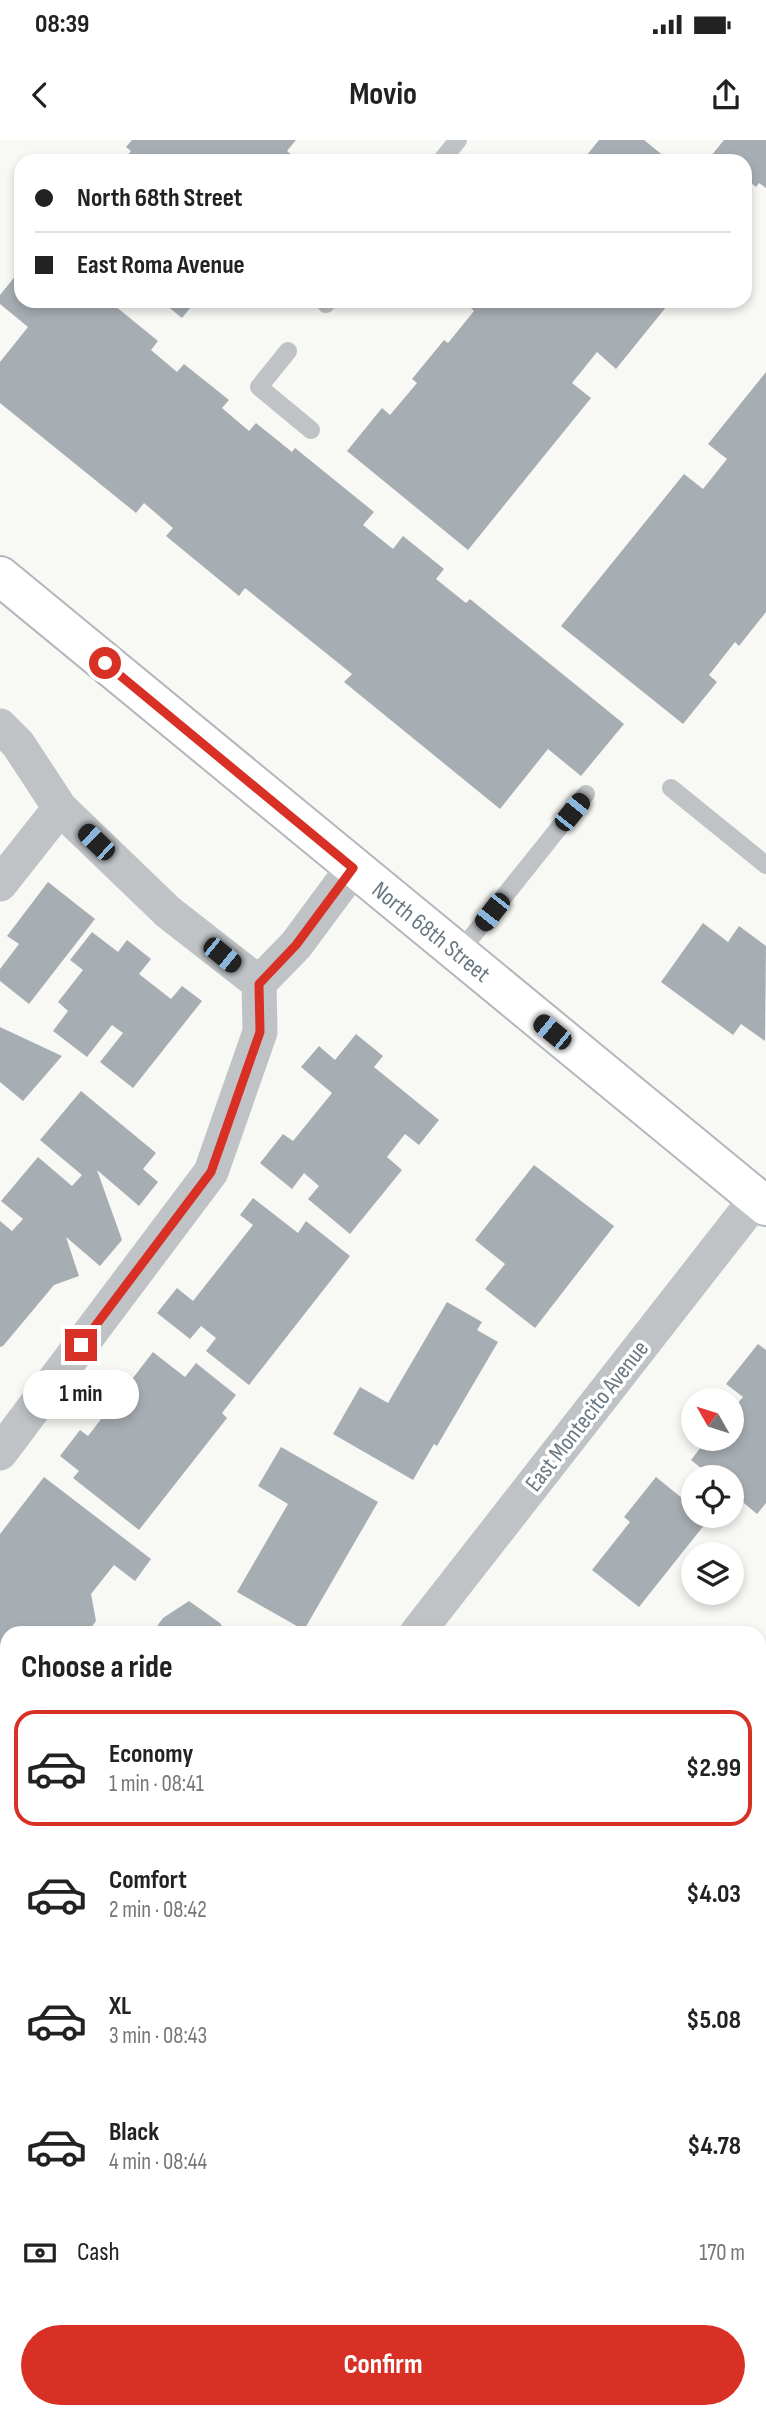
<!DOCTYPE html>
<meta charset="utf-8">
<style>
body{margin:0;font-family:"Sofia Sans Condensed",sans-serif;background:#f6f6f6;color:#222;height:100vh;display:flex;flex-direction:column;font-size:26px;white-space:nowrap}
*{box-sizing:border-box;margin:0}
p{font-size:23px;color:#767676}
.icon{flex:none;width:38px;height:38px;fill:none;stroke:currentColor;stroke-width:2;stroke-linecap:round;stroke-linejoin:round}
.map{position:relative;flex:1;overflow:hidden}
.details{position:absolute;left:0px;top:1486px;width:766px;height:793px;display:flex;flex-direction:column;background:#fff;border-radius:21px 21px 0 0;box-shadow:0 4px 10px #0003}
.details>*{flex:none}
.hud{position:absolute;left:14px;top:14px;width:738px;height:154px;border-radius:21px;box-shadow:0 4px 10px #0003;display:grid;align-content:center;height:154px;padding:0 21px;background:#fff}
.needle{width:46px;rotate:309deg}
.buttons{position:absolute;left:681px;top:1248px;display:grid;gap:14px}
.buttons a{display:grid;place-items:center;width:63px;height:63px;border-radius:50%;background:#fff;box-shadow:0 4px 10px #0003;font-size:35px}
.end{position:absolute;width:32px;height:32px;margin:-16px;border:9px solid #d93025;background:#fff;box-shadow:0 0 0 4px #fff}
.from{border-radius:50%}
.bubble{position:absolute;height:49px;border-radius:24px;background:#fff;box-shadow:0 4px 10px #0003;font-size:23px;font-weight:700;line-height:49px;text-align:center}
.car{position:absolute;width:21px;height:42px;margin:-21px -10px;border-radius:9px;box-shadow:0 0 5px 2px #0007;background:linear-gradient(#222 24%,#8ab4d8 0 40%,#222 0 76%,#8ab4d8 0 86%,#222 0)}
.hud b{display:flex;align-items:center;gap:24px;height:66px;font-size:26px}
.hud b+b{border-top:2px solid #e0e0e0}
.hud i{width:18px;height:18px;background:#222}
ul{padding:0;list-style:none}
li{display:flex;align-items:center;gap:21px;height:116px;margin:0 14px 10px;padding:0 7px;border:4px solid transparent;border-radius:21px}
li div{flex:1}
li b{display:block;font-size:26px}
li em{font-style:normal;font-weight:700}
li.on{border-color:#d93025}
li>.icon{width:63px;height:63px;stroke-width:1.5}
h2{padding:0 21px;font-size:32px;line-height:84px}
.pay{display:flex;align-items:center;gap:18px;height:77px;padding:0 21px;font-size:26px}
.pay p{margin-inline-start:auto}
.button{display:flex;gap:14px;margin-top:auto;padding:14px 21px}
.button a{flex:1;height:80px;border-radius:42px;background:#d93025;color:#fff;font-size:28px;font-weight:700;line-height:80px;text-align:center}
.status{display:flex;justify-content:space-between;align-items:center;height:49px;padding:0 35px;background:#fff;direction:ltr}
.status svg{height:19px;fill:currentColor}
header{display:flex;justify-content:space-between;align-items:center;height:91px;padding:0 21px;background:#fff;font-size:32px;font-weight:700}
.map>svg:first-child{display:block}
</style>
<div class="status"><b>08:39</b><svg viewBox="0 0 49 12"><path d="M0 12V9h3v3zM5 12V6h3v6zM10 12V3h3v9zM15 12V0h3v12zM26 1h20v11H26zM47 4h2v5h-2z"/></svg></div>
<header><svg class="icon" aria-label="back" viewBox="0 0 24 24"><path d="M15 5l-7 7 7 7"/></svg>Movio<svg class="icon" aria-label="share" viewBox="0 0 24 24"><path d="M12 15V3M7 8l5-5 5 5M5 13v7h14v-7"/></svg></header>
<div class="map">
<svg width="766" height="2277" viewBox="0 0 766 2277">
<rect width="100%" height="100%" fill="#f8f8f5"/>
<!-- building -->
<path fill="#a7aeb3" d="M132,0H296L287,11L299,21H123L131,11L126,7Z
M599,0H644L670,21H582Z
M724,0H766V48L759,43L756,47L746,39V21H717L711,16Z
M21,129V161H109L158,201L151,210L177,232L184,224L229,260L222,268L249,291L256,283L292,312L295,308L374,372L363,385L393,409L403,396L444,429L436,439L466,463L470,459L624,584L581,636L548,609L500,669L344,542L352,534L245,448L239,456L166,396L173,388L144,363L136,373L0,263V222L28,187L0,164V155Z
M161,161H196L182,178Z
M475,161H671L616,229L597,212L572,243L591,258L468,410L347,311L382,268L390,275L417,243L412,239L444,200L448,203L474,171L470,167Z
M766,232V472L739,506L735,502L709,535L717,542L683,584L561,486L684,334L703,349L727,319L708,304Z
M48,742L95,779L29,864L0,841V829L19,804L7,796Z
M703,783L728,802L739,786L766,806L765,901L741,884L733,895L661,842Z
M92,792L118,812L127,800L151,819L139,834L171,859L182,846L202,861L133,948L100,922L123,893L112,885L87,917L53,891L68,871L58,862L83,830L70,820Z
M0,887L62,916L23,961L0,942Z
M356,894L383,916L374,927L439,980L419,1005L405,994L387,1017L402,1030L350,1094L308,1059L319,1046L304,1033L292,1049L260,1023L283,994L293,1001L332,953L301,927L319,906L335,920Z
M81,951L156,1013L143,1029L158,1042L139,1066L97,1030L122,1100L100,1126L66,1097L79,1136L54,1145L3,1206L0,1207V1081L12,1091L23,1079L1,1061L38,1017L72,1046L82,1035L40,1000Z
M534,1025L614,1086L535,1188L485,1149L505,1124L475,1100Z
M253,1058L298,1093L306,1081L350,1116L249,1245L206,1211L216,1198L201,1186L190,1199L157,1173L177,1148L193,1161L253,1085L240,1075Z
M447,1162L482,1182L477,1190L498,1202L437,1306L434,1304L413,1340L333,1294L360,1247L388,1263Z
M758,1204L766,1210V1363L757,1374L732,1353V1337H712L691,1320L708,1298H732V1270L743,1257L726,1244Z
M153,1212L185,1237L196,1223L236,1255L222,1273L227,1278L139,1390L73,1338L79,1331L60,1316L80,1290L88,1296Z
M281,1307L378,1362L304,1490L237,1452L288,1364L258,1346Z
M44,1337L151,1419L135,1441L114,1425L91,1454L96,1481L87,1493H7V1557L0,1552V1394Z
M656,1337L693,1367V1376H704L709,1379L639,1467L592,1430L630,1382L624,1377Z
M189,1461L220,1483L226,1493H152L163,1478Z
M766,1646V1749L760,1744V1655Z
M7,1895V2007L0,2015V1896Z
M0,2054L7,2059V2098L0,2099Z
M135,2272H161L168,2277H131Z
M225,2272H301L296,2277H232Z"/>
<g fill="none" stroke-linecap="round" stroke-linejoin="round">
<defs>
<path id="secondary" d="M0,436L766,1066"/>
</defs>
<!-- secondary casing -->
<use href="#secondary" stroke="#b1b7bb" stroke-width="42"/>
<!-- lane -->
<path stroke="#bfc3c6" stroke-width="18" d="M441,21L458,0
M326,164L328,161
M288,211L259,247L311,290
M671,648L766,725
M458,814L586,654
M0,2163L7,2155"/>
<!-- street -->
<path stroke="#bfc3c6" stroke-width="35" d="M0,586L18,604L60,668L168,772L259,843L260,892L211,1032L0,1313
M0,744L60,668
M259,843L296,805L353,728
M417,1493L756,1059
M760,2267L766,2259"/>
<!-- secondary -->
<use href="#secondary" stroke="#fff" stroke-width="38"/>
</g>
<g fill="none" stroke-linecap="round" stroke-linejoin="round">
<!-- route -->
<path stroke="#d93025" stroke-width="9" d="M81,1205L211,1032L260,892L259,844L296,805L353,728L105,523"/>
</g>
<g text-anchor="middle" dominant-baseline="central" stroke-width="7" stroke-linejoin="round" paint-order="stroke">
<!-- street labels -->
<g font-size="24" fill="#697883" stroke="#fff">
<text transform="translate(431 792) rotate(39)">North 68th Street</text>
<text transform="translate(587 1276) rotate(-52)">East Montecito Avenue</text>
</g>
</g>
</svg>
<div class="buttons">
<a><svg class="needle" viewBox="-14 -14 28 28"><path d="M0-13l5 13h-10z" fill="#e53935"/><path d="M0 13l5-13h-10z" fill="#767676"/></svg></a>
<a><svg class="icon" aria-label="locate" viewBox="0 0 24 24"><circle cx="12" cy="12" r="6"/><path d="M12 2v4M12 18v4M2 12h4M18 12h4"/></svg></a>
<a><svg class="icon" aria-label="layers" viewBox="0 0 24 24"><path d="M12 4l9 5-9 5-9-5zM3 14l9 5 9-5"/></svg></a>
</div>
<i class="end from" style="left:105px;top:523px"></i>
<i class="end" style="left:81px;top:1205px"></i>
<div class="bubble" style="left:23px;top:1230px;width:116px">1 min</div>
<i class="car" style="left:572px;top:672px;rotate:39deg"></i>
<i class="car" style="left:96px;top:702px;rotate:314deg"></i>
<i class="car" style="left:492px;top:772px;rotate:218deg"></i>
<i class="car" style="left:222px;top:815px;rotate:129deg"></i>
<i class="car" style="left:552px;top:892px;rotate:309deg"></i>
<div class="hud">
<b><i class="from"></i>North 68th Street</b>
<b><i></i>East Roma Avenue</b>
</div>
<section class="details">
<h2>Choose a ride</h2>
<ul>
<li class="on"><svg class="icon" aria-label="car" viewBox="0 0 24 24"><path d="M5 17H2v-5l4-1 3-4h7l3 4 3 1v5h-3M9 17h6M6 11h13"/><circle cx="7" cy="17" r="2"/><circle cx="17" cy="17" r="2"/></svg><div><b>Economy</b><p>1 min · 08:41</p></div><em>$2.99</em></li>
<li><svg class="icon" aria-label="car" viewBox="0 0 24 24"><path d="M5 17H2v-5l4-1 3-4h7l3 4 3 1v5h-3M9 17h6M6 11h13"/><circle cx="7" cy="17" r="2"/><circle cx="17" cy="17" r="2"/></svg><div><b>Comfort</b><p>2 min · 08:42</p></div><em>$4.03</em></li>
<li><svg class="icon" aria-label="car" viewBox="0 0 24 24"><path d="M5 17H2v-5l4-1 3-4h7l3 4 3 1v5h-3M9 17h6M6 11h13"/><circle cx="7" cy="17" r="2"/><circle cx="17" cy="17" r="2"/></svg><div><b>XL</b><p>3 min · 08:43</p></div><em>$5.08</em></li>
<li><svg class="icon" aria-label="car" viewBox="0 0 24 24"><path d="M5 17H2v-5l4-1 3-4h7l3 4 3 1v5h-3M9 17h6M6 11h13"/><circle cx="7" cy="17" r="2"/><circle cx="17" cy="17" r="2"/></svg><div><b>Black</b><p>4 min · 08:44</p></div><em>$4.78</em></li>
</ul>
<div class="pay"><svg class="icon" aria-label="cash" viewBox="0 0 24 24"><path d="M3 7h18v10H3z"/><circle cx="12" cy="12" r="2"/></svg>Cash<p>170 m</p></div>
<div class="button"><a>Confirm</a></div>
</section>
</div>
